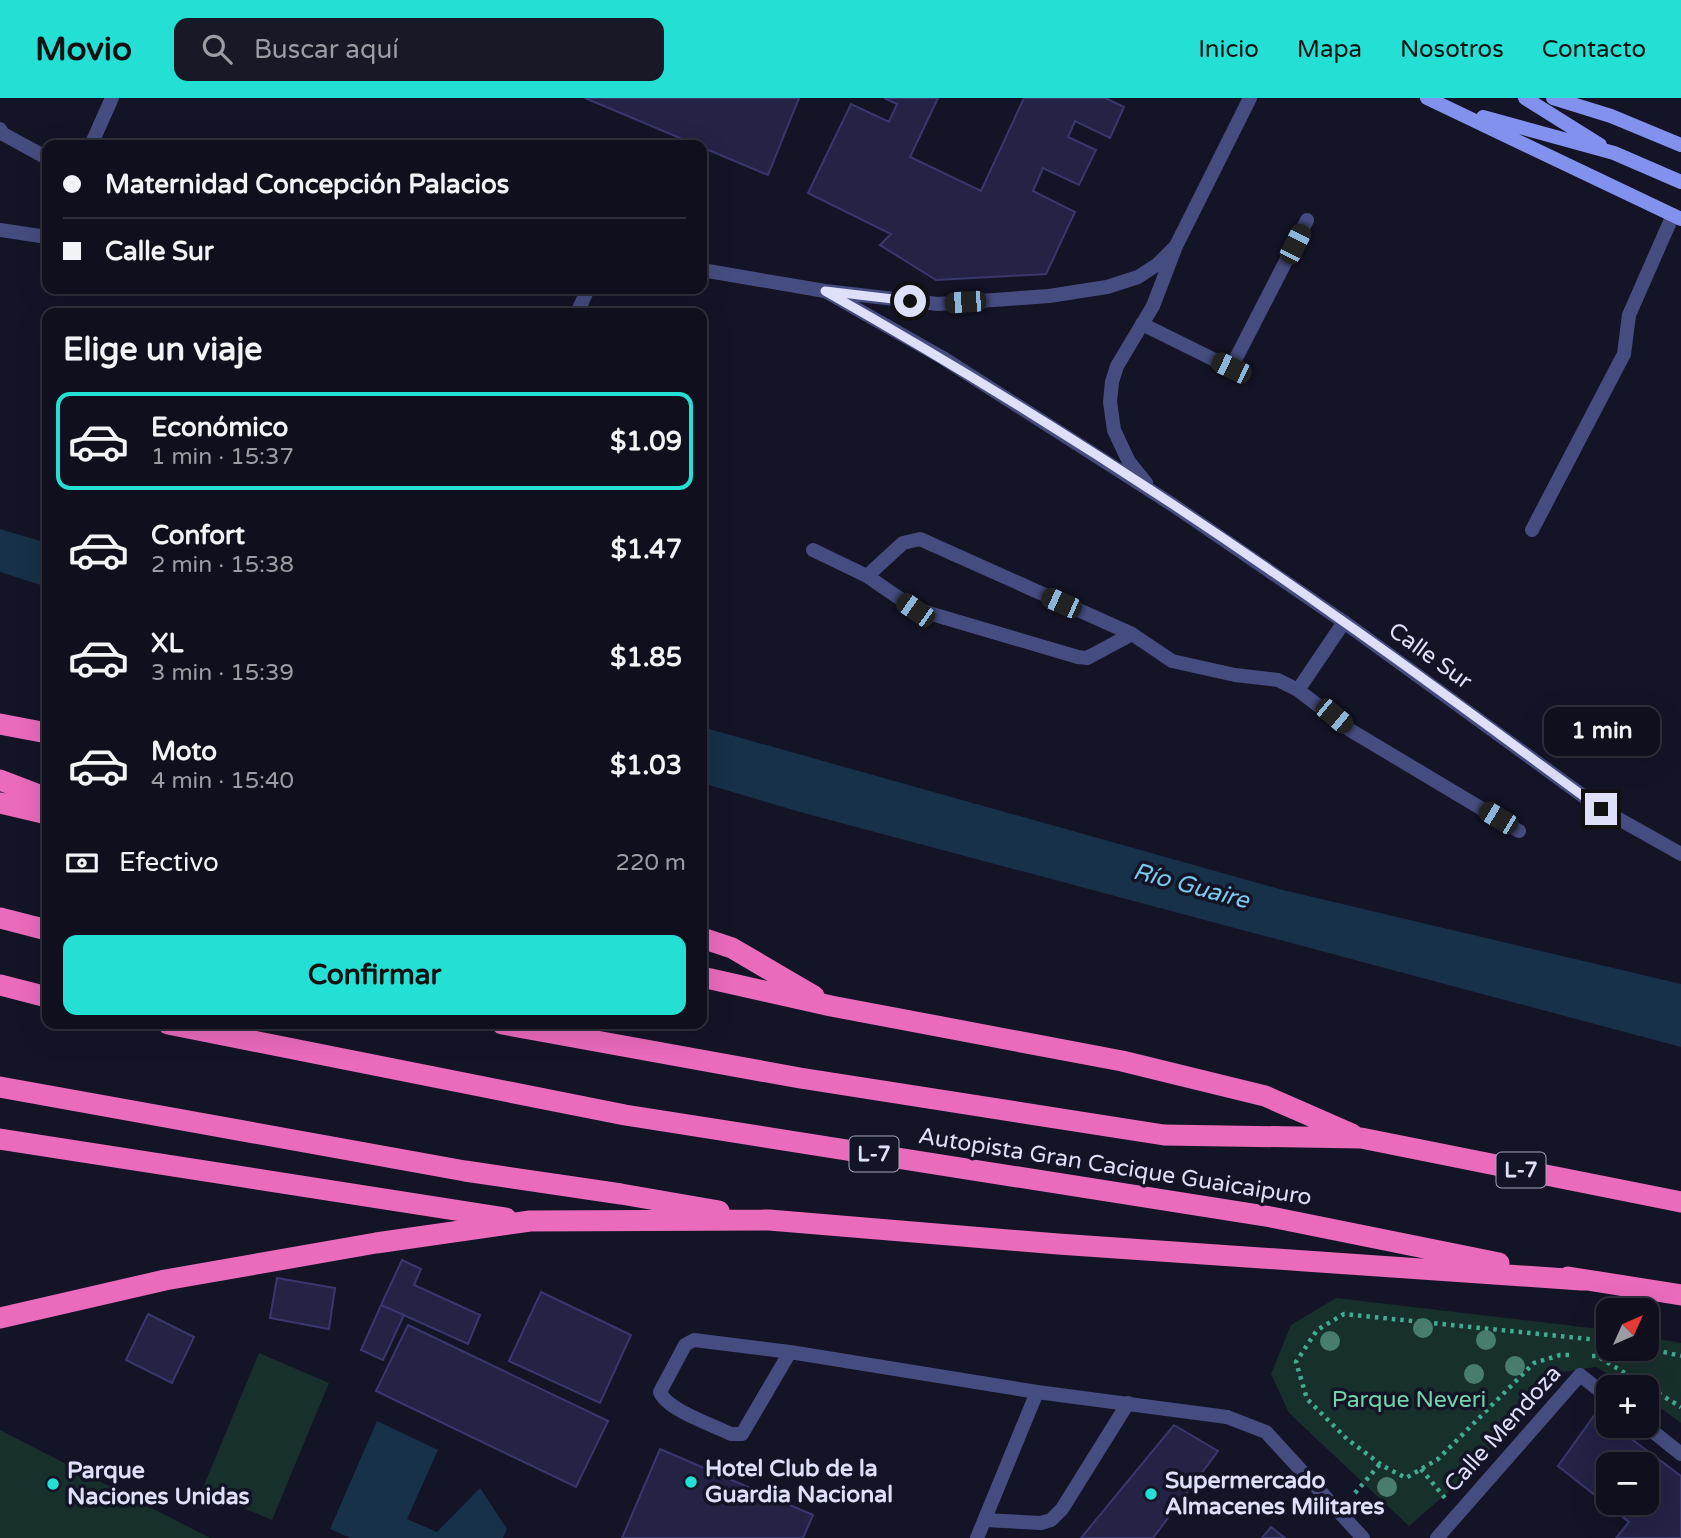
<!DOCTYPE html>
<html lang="es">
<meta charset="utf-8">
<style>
body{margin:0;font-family:"Varela Round",sans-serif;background:#181826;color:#f1f3f6;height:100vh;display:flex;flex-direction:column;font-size:26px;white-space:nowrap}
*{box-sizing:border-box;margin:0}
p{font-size:23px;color:#9b9ca4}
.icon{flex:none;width:38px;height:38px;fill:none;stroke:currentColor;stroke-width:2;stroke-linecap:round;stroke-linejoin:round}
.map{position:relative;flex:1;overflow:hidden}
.drawer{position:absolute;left:42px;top:210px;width:665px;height:721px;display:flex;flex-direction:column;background:#0f0f1d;border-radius:14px;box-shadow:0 7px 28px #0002,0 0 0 2px #2f2f3b}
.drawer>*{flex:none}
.hud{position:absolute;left:42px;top:42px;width:665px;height:154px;border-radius:14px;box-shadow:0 7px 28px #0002,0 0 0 2px #2f2f3b;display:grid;align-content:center;height:154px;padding:0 21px;background:#0f0f1d}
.needle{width:46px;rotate:45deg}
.tools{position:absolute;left:1596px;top:1200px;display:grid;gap:14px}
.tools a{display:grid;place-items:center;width:63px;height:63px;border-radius:14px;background:#0f0f1d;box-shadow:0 7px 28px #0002,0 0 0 2px #2f2f3b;font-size:35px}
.end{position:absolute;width:32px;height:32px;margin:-16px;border:9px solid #dee0fa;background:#111;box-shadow:0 0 0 4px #111}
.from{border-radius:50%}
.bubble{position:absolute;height:49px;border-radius:14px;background:#0f0f1d;box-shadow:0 7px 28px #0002,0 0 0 2px #2f2f3b;font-size:23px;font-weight:800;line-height:49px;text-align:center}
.car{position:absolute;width:21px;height:42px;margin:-21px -10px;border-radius:9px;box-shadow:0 0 5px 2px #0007;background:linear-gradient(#222 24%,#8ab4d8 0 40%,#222 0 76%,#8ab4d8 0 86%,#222 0)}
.hud b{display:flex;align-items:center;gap:24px;height:66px;font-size:26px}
.hud b+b{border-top:2px solid #2f2f3b}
.hud i{width:18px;height:18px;background:#f1f3f6}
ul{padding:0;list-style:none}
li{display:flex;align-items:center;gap:21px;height:98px;margin:0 14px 10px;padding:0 7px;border:4px solid transparent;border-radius:14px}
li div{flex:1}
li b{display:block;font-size:26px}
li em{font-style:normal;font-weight:800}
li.active{border-color:#24e0d4}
li>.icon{width:63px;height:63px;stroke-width:1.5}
h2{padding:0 21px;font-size:32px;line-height:84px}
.pay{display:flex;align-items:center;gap:18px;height:77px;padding:0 21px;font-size:26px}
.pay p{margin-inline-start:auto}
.button{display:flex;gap:14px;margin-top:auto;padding:14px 21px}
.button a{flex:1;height:80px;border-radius:14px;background:#24e0d4;color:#111;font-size:28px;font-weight:800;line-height:80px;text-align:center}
header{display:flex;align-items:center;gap:42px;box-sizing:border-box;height:98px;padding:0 35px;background:#24e0d4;color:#111}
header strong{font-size:33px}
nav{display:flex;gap:38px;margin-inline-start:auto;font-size:24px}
.search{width:490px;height:63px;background:#181826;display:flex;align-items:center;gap:18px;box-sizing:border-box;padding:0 24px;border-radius:14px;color:#9b9ca4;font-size:26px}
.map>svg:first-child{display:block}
</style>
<header>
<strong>Movio</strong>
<div class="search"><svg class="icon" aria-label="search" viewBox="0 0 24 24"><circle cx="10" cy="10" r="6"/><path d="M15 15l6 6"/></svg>Buscar aquí</div>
<nav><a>Inicio</a><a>Mapa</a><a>Nosotros</a><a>Contacto</a></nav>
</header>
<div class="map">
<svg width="1681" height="1440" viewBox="0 0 1681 1440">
<rect width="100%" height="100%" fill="#141427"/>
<!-- green -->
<path fill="#18302b" d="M1336,1200L1608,1232V1251H1647V1239L1681,1245V1325L1647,1300V1290H1633L1596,1269L1556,1275L1462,1382L1409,1428L1289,1315L1271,1276L1291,1227Z
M259,1255L329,1285L272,1422L202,1392Z
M0,1332L210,1440H0Z"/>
<!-- water -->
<path fill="#163148" d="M0,431L47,445V489L0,474Z
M702,629L1283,792L1681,886V949L800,714L702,685Z
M377,1323L438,1352L407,1421L437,1434L480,1390L507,1431L503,1440H350L330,1431Z"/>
<!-- building -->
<path fill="#242245" stroke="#39386e" stroke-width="2" fill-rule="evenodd" d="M585,0H799L768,77Z
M884,0H938L910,59L981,93L1024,0H1105L1124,9L1110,40L1075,23L1068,39L1096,52L1079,87L1043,70L1033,93L1075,114L1046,176L936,182L880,147L891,136L808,95L851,6L889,24L897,6Z
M402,1162L421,1171L414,1187L480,1217L468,1246L381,1207Z
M277,1180L335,1190L329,1231L270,1220Z
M541,1194L631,1237L600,1305L509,1263Z
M381,1207L404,1217L383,1262L361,1252Z
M148,1216L194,1239L172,1285L126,1262Z
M408,1227L608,1323L576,1389L376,1293Z
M1596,1315L1608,1324V1328H1614L1681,1378V1440H1616L1629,1424L1558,1368ZM1608,1367H1647V1405H1608Z
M1174,1327L1218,1353L1153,1440H1081Z
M660,1351L813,1417L803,1440H622Z
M1271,1429L1285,1440H1262Z"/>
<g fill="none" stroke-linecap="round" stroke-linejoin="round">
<!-- path -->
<path stroke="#41ab94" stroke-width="4.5" stroke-dasharray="3.5 5" stroke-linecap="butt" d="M1647,1250L1681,1258
M1569,1257H1560L1534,1265L1438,1361L1406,1380L1383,1368L1347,1341L1307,1301L1296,1264L1317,1232L1344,1216L1608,1243
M1592,1258H1597L1681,1309
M1421,1371L1445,1400
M1355,1395L1380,1366"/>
<!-- lane -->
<path stroke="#454d80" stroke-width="14" d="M0,31L3,36L47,60
M91,47L112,0
M577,215L588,191
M1142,226L1231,270L1307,122
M1532,432L1624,256L1629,217L1673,117
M813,452L867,478L915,511L1078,559L1087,560L1132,536
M867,478L903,445L920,441L1132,536L1172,563L1235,577L1278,582L1298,592L1350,632L1519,733
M1298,592L1344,524
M790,1254L742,1336H731C713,1327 667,1312 660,1294L685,1247L694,1242L790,1254L1037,1294L1227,1319
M1646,1328L1681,1356
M985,1422L1041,1425L1051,1422L1062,1411L1128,1305
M977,1440L1037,1294
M1437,1440L1580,1277L1608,1299"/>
<!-- street -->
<path stroke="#454d80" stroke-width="14" d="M0,132L47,139
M702,172L825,193L938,206L1049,198L1107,189L1138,179L1158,166L1176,148
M825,193L943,260L1173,407L1344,524L1601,711L1681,756
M1146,385L1129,364L1114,332L1110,304L1112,284L1117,268L1153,208L1176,148L1250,0
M1227,1319L1266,1334L1363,1440"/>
<!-- secondary -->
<path stroke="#8291ee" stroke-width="14" d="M1427,0L1681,121
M1525,0L1600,47
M1553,0L1611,18L1681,47
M1483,19L1614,55L1681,84"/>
<!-- highway -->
<path stroke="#ea6abc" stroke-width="21" d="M0,626L47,635
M0,682L47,700
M0,705L47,716
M0,820L47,832
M702,840L732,850L814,898
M702,879L831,908L1122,963L1265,998L1352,1036
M0,887L47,899
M168,926L625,1017L1271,1119L1499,1165
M502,926L800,980L1164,1037L1361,1040L1681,1104
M0,989L465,1073L621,1096L719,1113
M0,1041L506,1120
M1568,1179L1681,1197
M0,1220L165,1182L376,1145L530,1123L769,1122L1058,1146L1581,1182"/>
</g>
<!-- trees -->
<g fill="#487c6f">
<circle cx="1423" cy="1230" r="10"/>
<circle cx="1486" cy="1242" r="10"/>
<circle cx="1330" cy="1243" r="10"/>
<circle cx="1515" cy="1268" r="10"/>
<circle cx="1474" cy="1276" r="10"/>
<circle cx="1387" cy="1389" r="10"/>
</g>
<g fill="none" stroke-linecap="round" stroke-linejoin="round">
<!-- route -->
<path stroke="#dee0fa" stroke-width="9" d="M910,203L825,193C1003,294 1177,405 1344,524C1431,585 1515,648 1601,711"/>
</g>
<!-- markers -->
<g fill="#24e0d4" stroke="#141427" stroke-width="2.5">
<circle cx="691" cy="1384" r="7"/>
<circle cx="53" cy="1386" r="7"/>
<circle cx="1151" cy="1396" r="7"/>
</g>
<g text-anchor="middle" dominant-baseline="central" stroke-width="7" stroke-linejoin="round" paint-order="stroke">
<!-- shield labels -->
<g fill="#141427" stroke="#a1a3bb" stroke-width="2">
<rect x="849.5" y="1038.5" width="49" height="35" rx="5"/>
<rect x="1496.5" y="1054.5" width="49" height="35" rx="5"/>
</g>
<g font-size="21" font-weight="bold" fill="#dee0fa">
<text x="874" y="1056">L-7</text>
<text x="1521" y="1072">L-7</text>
</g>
<!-- street labels -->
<g font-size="23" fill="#dee0fa" stroke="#141427">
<text transform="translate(1430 558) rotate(36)">Calle Sur</text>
<text transform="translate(1115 1069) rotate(9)">Autopista Gran Cacique Guaicaipuro</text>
<text transform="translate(1503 1331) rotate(-48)">Calle Mendoza</text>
</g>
<!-- park labels -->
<g font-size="23" fill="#73d2aa" stroke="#141427">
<text x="1409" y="1302">Parque Neveri</text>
</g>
<!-- poi labels -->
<g font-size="23" font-weight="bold" fill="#dee0fa" stroke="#141427" text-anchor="start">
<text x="705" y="1371">Hotel Club de la<tspan x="705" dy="26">Guardia Nacional</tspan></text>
<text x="67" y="1373">Parque<tspan x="67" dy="26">Naciones Unidas</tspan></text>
<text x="1165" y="1383">Supermercado<tspan x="1165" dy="26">Almacenes Militares</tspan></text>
</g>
<!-- water labels -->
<g font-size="24" font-style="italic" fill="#7acaec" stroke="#141427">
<text transform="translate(1191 788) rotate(15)">Río Guaire</text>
</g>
</g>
</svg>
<div class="tools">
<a><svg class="needle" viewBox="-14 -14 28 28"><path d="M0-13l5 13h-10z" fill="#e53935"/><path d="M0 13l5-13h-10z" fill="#9b9ca4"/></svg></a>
<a>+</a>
<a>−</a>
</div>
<i class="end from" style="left:910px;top:203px"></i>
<i class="end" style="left:1601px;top:711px"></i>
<div class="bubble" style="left:1544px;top:609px;width:116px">1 min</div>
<i class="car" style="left:1295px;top:146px;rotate:27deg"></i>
<i class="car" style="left:965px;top:204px;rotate:266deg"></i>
<i class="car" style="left:1231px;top:270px;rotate:296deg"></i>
<i class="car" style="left:1061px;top:505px;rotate:294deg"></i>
<i class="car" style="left:915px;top:512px;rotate:305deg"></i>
<i class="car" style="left:1334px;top:618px;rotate:130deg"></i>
<i class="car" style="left:1498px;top:720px;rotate:301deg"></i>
<div class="hud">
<b><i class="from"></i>Maternidad Concepción Palacios</b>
<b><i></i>Calle Sur</b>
</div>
<section class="drawer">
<h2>Elige un viaje</h2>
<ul>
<li class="active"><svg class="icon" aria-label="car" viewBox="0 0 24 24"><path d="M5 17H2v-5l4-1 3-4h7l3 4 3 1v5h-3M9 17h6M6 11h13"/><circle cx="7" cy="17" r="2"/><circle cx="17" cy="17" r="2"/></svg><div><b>Económico</b><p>1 min · 15:37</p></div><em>$1.09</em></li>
<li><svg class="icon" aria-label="car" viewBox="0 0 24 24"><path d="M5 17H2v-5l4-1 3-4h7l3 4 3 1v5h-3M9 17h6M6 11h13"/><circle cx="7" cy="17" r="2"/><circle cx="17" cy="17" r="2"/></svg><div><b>Confort</b><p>2 min · 15:38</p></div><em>$1.47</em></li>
<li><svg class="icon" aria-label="car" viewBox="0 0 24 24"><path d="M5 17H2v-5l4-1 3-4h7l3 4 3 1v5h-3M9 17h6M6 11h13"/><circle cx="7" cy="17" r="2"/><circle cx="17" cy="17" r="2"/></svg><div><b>XL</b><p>3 min · 15:39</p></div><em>$1.85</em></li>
<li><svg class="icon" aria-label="car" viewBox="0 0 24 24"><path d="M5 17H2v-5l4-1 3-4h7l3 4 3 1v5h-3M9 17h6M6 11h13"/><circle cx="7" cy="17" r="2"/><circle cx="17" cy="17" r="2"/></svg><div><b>Moto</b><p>4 min · 15:40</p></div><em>$1.03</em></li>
</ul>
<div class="pay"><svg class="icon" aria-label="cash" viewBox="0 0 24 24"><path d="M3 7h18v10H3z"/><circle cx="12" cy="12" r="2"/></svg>Efectivo<p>220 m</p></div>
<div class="button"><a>Confirmar</a></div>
</section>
</div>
